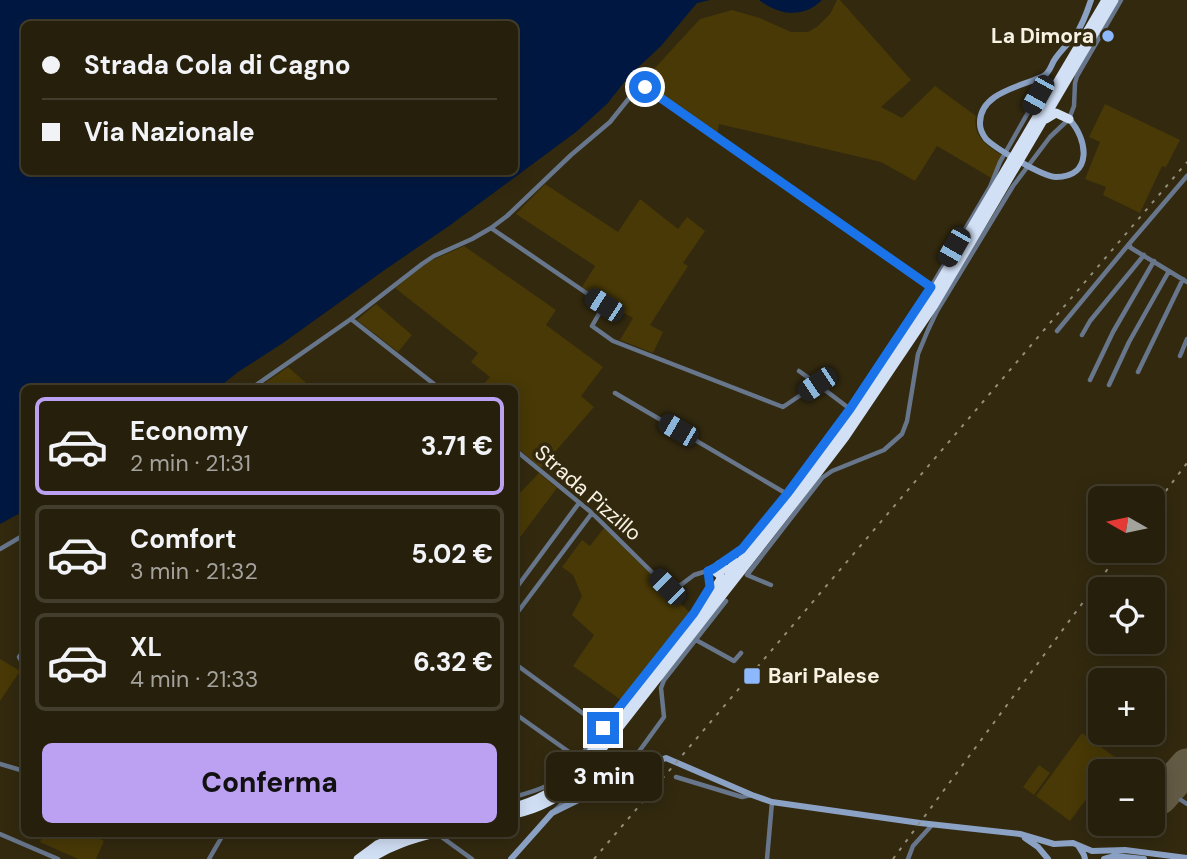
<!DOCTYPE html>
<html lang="it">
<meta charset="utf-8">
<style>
body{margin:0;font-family:"DM Sans",sans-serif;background:#322c19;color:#f1f3f6;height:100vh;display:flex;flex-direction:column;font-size:26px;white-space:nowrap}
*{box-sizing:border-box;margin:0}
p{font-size:23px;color:#a4a29d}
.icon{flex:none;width:38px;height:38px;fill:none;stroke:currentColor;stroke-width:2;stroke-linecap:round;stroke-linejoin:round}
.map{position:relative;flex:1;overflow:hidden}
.side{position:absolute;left:21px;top:385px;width:497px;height:452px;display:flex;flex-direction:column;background:#261f0b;border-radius:10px;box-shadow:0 4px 18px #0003,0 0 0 2px #423d2c}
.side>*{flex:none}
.banner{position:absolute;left:21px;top:21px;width:497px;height:154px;border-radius:10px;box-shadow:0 4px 18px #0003,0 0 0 2px #423d2c;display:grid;align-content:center;height:154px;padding:0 21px;background:#261f0b}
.needle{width:46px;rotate:279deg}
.fabs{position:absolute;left:1088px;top:486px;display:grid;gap:14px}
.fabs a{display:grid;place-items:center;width:77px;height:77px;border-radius:10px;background:#261f0b;box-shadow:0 4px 18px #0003,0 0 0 2px #423d2c;font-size:35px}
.end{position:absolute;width:32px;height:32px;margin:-16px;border:9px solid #1a73e8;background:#fff;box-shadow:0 0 0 4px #fff}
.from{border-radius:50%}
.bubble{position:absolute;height:49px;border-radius:10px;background:#261f0b;box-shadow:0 4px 18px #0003,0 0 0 2px #423d2c;font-size:23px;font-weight:800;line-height:49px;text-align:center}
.car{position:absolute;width:21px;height:42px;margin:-21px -10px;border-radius:9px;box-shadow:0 0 5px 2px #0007;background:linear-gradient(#222 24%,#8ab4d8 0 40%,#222 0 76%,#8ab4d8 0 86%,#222 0)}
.banner b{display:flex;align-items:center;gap:24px;height:66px;font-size:26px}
.banner b+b{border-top:2px solid #423d2c}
.banner i{width:18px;height:18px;background:#f1f3f6}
ul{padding:12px 0 0;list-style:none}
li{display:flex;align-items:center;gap:21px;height:98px;margin:0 14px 10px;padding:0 7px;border:4px solid #423d2c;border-radius:10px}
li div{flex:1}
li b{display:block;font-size:26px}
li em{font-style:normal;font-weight:800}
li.active{border-color:#bca0f2}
li>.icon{width:63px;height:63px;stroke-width:1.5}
.cta{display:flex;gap:14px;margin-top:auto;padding:14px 21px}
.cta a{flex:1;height:80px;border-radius:10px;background:#bca0f2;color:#111;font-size:28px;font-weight:800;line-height:80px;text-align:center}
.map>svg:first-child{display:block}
</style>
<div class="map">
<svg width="1187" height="859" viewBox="0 0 1187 859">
<rect width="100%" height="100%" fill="#32290f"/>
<!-- green -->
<path fill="#483906" d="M837,0H840L911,80L881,107L902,118L935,86L976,116C972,138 989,147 1005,157L993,179L937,146L915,181L881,162L719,124L717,135L642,82L700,19L732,10L760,18L791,32H808L818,26L830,14Z
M1105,104L1180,140L1166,167L1162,166L1140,213L1103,195L1106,187L1085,179L1100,142L1089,137Z
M545,184L618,232L640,199L678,229L687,217L705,231L683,263L688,266L650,325L663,332L653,353L620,340L633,318L607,304L582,287L595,266L516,214Z
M464,246L556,310L546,325L603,367L581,396L594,407L541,468L515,446L514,388H480L490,377L471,362L478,353L395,288L428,262Z
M376,304L412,335L398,352L357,320Z
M288,367L312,388H258Z
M539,473L557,488L515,544V536L519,531L515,527V498Z
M604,528L690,613L621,700L573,666L594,635L572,615L582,596L573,575L562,567L582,540L590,546Z
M0,659L20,671L0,701Z
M1082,733L1116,758L1106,772H1101V779L1070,821L1036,796Z
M1039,765L1050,773L1034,795L1023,787Z
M44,833H93L92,835L104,841L96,859H78L40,842Z"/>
<!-- water -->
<path fill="#001841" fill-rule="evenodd" d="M0,0H710L697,3L661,46L630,75L607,104L576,132L449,226L386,269L283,343L238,372L218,388H24V511L0,524ZM24,24H514V172H24Z
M759,0H822C803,19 779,15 759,0Z"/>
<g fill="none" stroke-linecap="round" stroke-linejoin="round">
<!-- runway -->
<path stroke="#635b44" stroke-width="35" d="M1160,797L1187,766"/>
<!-- street -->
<path stroke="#68768c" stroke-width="4.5" d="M1187,176L1129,244L1131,248L1187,282
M491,228L604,305L592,326L613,341L783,407L817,384L850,409
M351,319L439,388
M1057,331L1129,244
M1082,335L1090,321L1144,255
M1180,356L1187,339
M799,371L817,384
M1138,372L1183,279
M1090,380L1113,332L1154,261
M1109,385L1129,342L1169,271
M252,388L351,319L422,264L434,256L472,239L491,228L507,216L571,155L610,122L638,87L641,85L931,287
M615,393L787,494
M514,449L592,513L667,587L675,589L678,587L694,575L713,569L742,549L787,494L850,409L931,287L990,187L1000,162L1038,95L1046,76
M0,549L24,535
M771,585L747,575L822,478L832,471L884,450L902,434L907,421L918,354L928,330L937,311L1013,186L1050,137L1069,119L1074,106L1075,83L1077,76L1121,0
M514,591L579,503
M514,617L592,513
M696,640L734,661L741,653
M24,650L19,657L24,665
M514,663L603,728
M24,675V689
M514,713L579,759
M0,764L24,771
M623,764L635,757L664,717L661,688L664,680L726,601
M676,777L742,797L751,795
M514,797C535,791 552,786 568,772L694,613L710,587L708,571
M1181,800L1187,804
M554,811L573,794L604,757L614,756L621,760L622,767L618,772L597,774L590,777L584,797
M211,833L220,838
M436,833L472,859
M0,834L58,859
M209,859L224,833
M767,859L772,802
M908,859L913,846L932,825"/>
<!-- secondary -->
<path stroke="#8ba2c5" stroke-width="6" d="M1069,119C1088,139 1093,177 1056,177C1043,177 995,148 986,139C983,135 980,129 980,124C979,96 1013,88 1034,80C1038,78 1044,77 1047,73C1051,69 1052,63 1055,59C1061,50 1069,43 1076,34C1083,24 1087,12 1091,0
M1025,838L1038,847L1048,859
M1079,847L1084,855L1085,859
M511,859L552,813L655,762L666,758L752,795L772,802L920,823L1020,834L1054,844L1073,843L1092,851L1125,850L1187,858
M1104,859L1115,856L1144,859"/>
<!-- highway -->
<path stroke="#d2e0f6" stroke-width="9" d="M1046,119L1056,113L1069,119
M719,565L727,570L730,569L735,562
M713,569L720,575L721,579L716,587
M514,807C537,801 555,791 572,776L815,467L877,379L927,303L1106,0
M514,814C539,809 559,798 577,781L816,475L845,437L934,305L1114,0
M358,859L377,845L406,833
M370,859C391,845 412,839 435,833"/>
<!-- rail -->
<path stroke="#948d78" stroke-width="2" stroke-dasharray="3.5 7" stroke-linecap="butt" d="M1153,508L1187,463
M594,859L1187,162
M893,859L1121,551"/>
</g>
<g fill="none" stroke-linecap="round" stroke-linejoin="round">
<!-- route -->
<path stroke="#1a73e8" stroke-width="9" d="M603,728L694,613L710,587L708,571L713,569L742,549L787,494L850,409L931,287L645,87"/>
</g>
<!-- markers -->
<g fill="#8db9fc" stroke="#32290f" stroke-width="2.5">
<circle cx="1108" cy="36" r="7"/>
<rect x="743" y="667" width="18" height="18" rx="3.5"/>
</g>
<g text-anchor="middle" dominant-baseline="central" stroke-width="7" stroke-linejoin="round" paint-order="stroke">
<!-- poi labels -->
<g font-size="21" font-weight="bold" fill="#f8f2e3" stroke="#32290f" text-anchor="end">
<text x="1094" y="36">La Dimora</text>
<text x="768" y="676" text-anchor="start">Bari Palese</text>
</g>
<!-- street labels -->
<g font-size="21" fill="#f8f2e3" stroke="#32290f">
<text transform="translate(588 493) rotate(41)">Strada Pizzillo</text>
</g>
</g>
</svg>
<div class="fabs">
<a><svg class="needle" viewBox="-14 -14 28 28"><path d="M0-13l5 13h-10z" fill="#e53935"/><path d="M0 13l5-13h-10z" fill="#a4a29d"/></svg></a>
<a><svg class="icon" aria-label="locate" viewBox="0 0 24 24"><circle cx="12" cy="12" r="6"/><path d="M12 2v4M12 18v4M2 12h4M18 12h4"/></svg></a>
<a>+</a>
<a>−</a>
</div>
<i class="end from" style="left:645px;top:87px"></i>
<i class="end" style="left:603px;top:728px"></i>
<div class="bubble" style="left:546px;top:752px;width:116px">3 min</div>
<i class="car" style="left:1038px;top:95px;rotate:209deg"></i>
<i class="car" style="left:954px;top:247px;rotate:210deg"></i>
<i class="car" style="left:604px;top:305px;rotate:303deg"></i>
<i class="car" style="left:817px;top:384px;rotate:236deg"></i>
<i class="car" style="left:678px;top:430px;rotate:300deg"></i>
<i class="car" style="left:667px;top:587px;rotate:315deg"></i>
<div class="banner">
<b><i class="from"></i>Strada Cola di Cagno</b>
<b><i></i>Via Nazionale</b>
</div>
<section class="side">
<ul>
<li class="active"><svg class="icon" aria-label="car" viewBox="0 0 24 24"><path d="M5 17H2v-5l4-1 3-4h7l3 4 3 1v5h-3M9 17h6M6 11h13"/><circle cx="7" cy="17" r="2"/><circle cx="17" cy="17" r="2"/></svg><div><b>Economy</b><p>2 min · 21:31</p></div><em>3.71 €</em></li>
<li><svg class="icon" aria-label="car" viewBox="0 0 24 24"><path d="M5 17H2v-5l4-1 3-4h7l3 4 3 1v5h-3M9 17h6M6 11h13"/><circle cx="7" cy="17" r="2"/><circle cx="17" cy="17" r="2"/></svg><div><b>Comfort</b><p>3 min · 21:32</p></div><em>5.02 €</em></li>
<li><svg class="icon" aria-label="car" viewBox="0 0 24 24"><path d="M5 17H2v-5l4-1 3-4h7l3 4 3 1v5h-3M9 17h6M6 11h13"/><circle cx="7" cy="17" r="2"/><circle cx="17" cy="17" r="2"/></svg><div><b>XL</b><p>4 min · 21:33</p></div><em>6.32 €</em></li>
</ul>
<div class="cta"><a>Conferma</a></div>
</section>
</div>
